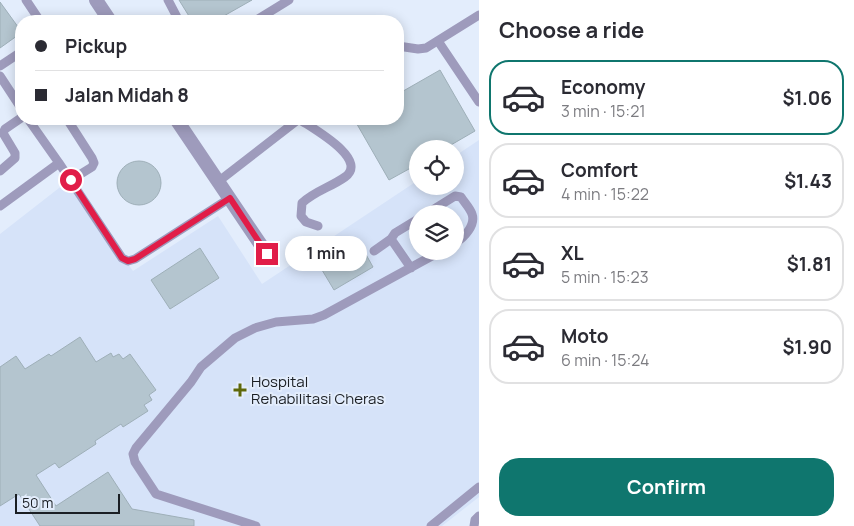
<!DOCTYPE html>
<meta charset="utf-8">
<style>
body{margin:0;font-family:Manrope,sans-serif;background:#f2f2f3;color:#2b2b33;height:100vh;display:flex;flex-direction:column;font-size:19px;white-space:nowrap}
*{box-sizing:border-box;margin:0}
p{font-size:16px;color:#7c7c81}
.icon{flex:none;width:28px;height:28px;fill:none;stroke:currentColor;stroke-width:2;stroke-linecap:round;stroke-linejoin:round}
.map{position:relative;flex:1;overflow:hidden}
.side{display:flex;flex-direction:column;background:#fff;width:375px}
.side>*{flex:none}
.banner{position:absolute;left:15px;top:15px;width:389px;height:110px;border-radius:20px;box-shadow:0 2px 12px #0003;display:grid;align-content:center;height:110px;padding:0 20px;background:#fff}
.buttons{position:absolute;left:409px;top:140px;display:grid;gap:10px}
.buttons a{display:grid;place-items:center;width:55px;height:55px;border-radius:50%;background:#fff;box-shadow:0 2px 12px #0003;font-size:25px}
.scale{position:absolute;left:15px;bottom:12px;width:105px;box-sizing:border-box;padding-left:5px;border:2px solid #1b1f24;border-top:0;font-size:14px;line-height:18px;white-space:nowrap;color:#1b1f24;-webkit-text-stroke:4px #e3edfc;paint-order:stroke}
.end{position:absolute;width:22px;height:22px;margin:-11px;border:6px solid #e11d48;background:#fff;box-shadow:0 0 0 2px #fff}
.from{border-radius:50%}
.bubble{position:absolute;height:35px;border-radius:18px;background:#fff;box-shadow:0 2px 12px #0003;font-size:16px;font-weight:700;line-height:35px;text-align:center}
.banner b{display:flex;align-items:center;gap:18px;height:48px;font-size:19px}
.banner b+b{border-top:1px solid #e1e1e2}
.banner i{width:12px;height:12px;background:#2b2b33}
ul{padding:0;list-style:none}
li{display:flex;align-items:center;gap:15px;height:75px;margin:0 10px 8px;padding:0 10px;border:2px solid #e1e1e2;border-radius:20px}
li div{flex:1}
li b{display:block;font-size:19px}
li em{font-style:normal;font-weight:700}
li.on{border-color:#0f766e}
li>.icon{width:45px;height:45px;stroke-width:1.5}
h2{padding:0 20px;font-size:22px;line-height:60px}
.button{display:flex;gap:10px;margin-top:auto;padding:10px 20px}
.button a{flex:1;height:58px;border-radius:20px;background:#0f766e;color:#fff;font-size:20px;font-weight:700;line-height:58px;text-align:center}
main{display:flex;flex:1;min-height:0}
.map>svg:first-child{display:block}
</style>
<main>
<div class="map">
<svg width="479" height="526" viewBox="0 0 479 526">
<rect width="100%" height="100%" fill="#e3edfc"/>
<!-- built -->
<path fill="#d6e3f9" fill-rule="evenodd" d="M479,140V497L442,526H0V234L68,181L133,271L218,216L262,284L417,181L418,186H455V156ZM418,214H455V251H418Z"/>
<!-- building -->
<path fill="#b4c5cf" stroke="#9eafb8" d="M179,0H252L215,21H192Z
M0,2L21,31V33L0,48Z
M440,70L475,131L444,149H418V164L389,180L354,119H398V94Z
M117 183a22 22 0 1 1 44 0a22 22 0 1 1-44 0Z
M359,242L373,267L334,290L319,265Z
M200,248L219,278L170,309L151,280Z
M80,337L96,362L111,353L113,357L119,354L123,359L130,354L156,390L149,395L152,400L144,405L148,411L123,427L121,424L95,441L96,444L59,468L55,463L36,475L56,506L108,472L132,509L194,520V526H40L19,494L0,506V367L16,356L25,369L49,354L51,356Z"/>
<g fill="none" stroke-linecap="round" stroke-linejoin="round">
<!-- service -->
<path stroke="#9e9bbc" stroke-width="9" d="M26,0L40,21
M168,0L179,21
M255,21L289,0
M438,41L479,102
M398,46L418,49L426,48L479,15
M0,66L21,52
M0,76L21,108
M28,119L59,163
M67,119L92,158L94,163L92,167L71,180
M299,119C310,127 370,159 345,177C331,187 315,191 302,203L301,216L306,222L318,226
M0,171L15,158V153L3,133L5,129L21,118
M219,181L299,119
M0,206L59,163L122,258L128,261L135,259L230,198
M426,214L455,196L461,197C464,202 470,208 472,214C476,225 464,238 455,243
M391,239L411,268
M374,251L391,239L395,233L418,219
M256,526L156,494L135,462L133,454L136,448L191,382L201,367L235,338L255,328L276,322L313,319L324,315L441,251
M431,526L479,487
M474,526L475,520L479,516"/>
<!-- minor -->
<path stroke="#9e9bbc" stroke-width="14" d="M96,0L110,21
M176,119L267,254"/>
</g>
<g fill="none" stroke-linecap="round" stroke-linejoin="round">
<!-- route -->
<path stroke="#e11d48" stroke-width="6" d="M71,180L122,258L128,261L135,259L230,198L267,254"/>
</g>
<!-- markers -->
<path fill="#5e680b" stroke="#e3edfc" stroke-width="2" d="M237.5 382.5h5v5h5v5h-5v5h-5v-5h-5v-5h5z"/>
<g text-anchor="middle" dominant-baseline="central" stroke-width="4" stroke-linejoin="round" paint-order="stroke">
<!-- poi labels -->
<g font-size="15" fill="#1b1f24" stroke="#e3edfc" text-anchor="start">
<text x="251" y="381">Hospital<tspan x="251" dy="17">Rehabilitasi Cheras</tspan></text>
</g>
</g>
</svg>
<div class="buttons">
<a><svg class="icon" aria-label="locate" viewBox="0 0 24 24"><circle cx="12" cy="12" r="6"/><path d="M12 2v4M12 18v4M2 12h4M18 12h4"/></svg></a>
<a><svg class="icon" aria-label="layers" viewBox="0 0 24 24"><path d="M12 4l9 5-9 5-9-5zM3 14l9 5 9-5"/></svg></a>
</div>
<div class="scale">50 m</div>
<i class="end from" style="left:71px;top:180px"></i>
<i class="end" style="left:267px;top:254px"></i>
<div class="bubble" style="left:285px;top:236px;width:82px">1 min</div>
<div class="banner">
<b><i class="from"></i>Pickup</b>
<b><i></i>Jalan Midah 8</b>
</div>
</div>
<section class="side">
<h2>Choose a ride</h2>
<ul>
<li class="on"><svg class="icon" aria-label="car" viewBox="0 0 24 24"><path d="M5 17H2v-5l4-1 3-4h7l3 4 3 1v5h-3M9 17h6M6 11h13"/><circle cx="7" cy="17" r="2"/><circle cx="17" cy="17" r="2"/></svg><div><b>Economy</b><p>3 min · 15:21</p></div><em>$1.06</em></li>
<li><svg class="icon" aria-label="car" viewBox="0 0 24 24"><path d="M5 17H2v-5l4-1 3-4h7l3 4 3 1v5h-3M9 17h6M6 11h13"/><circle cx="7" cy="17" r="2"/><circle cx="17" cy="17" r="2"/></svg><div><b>Comfort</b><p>4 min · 15:22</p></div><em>$1.43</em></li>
<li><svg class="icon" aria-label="car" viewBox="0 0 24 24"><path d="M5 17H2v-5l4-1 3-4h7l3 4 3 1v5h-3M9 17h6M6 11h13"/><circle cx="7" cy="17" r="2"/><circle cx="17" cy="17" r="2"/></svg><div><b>XL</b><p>5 min · 15:23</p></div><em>$1.81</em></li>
<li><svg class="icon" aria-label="car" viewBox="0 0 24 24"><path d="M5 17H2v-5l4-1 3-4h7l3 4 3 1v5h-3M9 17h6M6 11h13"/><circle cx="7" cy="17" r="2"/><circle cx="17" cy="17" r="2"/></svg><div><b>Moto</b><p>6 min · 15:24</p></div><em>$1.90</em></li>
</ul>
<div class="button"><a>Confirm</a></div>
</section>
</main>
